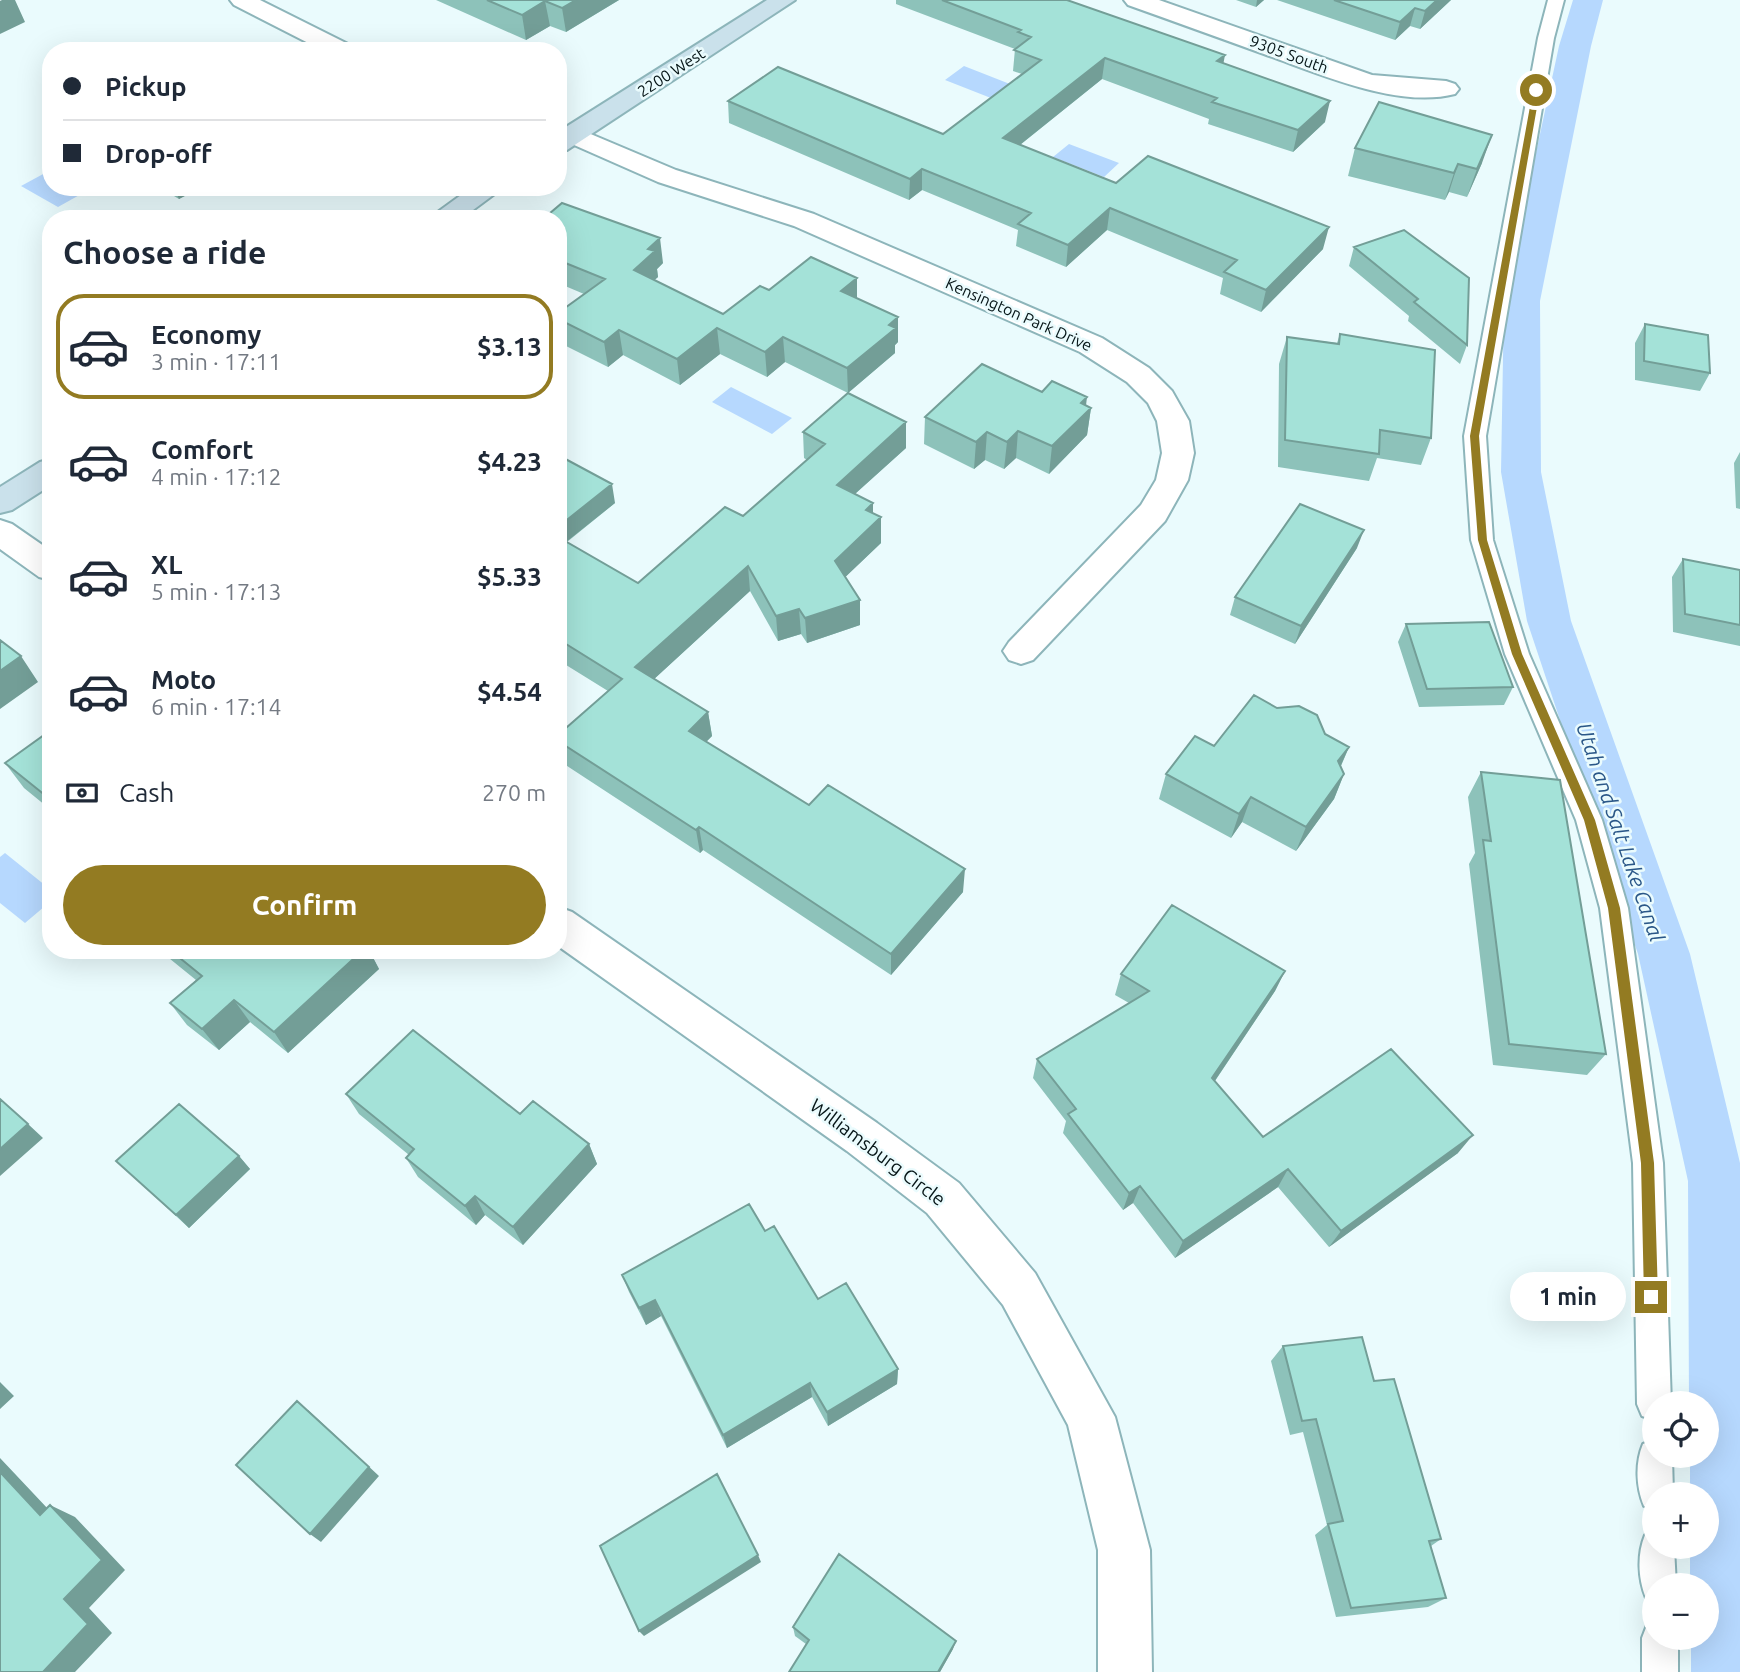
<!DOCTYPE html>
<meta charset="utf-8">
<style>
body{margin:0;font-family:Ubuntu,sans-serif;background:#f6f6f7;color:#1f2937;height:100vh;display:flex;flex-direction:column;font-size:26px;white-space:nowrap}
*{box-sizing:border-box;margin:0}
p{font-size:23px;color:#747a83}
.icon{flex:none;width:38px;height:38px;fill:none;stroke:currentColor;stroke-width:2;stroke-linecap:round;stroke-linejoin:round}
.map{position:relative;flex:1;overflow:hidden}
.drawer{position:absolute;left:42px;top:210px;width:525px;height:749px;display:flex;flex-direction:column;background:#fff;border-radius:28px;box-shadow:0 7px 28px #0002}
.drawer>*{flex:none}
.hud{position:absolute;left:42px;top:42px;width:525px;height:154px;border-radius:28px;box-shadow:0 7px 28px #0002;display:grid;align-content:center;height:154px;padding:0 21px;background:#fff}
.buttons{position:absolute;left:1642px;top:1391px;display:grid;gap:14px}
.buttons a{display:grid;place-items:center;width:77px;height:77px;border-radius:50%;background:#fff;box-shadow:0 7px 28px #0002;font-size:35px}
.end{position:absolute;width:32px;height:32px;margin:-16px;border:9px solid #937b22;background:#fff;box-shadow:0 0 0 4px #fff}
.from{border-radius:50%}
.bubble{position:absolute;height:49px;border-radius:24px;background:#fff;box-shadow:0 7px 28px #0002;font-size:23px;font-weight:700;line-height:49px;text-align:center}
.hud b{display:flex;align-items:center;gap:24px;height:66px;font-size:26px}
.hud b+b{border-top:2px solid #e0e1e3}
.hud i{width:18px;height:18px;background:#1f2937}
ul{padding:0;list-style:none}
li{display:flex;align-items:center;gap:21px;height:105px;margin:0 14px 10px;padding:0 7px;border:4px solid transparent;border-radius:28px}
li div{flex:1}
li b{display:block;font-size:26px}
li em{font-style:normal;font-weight:700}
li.on{border-color:#937b22}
li>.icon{width:63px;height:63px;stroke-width:1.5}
h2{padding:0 21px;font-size:32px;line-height:84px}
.pay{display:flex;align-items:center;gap:18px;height:77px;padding:0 21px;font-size:26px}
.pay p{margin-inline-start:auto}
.cta{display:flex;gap:14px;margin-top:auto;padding:14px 21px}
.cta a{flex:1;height:80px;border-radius:42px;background:#937b22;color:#fff;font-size:28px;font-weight:700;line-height:80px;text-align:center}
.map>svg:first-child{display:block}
</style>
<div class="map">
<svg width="1740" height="1672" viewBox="0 0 1740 1672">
<rect width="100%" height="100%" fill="#eafbfd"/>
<!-- water -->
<path fill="#b6d8fe" d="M964,66L1015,86L996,100L945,80Z
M1069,144L1119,163L1104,177L1053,157Z
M45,173L51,176V187H72L83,193L58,207L21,186Z
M731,387L792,418L772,434L712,402Z
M5,853L51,890V901L25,923L0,903V857Z"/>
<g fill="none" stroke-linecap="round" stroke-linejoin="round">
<!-- canal -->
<path fill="#b6d8fe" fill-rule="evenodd" d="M1573,0H1603L1591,46L1540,301L1541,472L1571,621L1690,954L1740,1163V1672H1691V1638H1706V1586H1690V1547H1706V1494H1690V1456H1706V1404H1689L1688,1181L1638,954L1527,621L1501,472L1504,301L1559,46Z"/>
<defs>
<path id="lane" d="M1548,0H1564L1554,38L1486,436L1493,540L1529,654L1602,820L1628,908L1663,1163L1671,1404H1654V1420L1642,1416L1637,1404L1633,1163L1600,908L1576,820L1505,654L1471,540L1464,436L1538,38Z
M1654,1440V1456H1672L1673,1494H1654V1510L1644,1506C1636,1487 1635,1463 1643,1444Z
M1654,1531V1547H1674L1676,1586H1654V1602L1646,1598C1638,1579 1637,1554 1645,1535Z
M1654,1623V1638H1678V1672H1642V1638L1647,1625Z"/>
<path id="street" d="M230,0H260L352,46L355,51H324L234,5Z
M1124,0H1159L1372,75L1446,81L1455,84L1459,89L1455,94C1397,109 1318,73 1264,54C1218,37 1173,21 1128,5Z
M574,127L676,170L814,214L1102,338L1149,368L1172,391L1189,421L1194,453L1188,480L1165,521L1033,660L1021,664L1009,660L1003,651L1009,642L1141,505L1156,480L1162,453L1157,421L1148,403L1127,382L1080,352L794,226L658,182L565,141L561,135L565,129Z
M0,520L12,524L51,551V580L39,577L0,549Z
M558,907L572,912L877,1123L959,1183L1035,1273L1115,1417L1150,1550L1152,1672H1098V1550L1068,1425L1003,1305L927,1213L847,1151L558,946Z"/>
<path id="secondary" d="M767,0H795L567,150L558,152V132Z
M472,187H504L461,219H428Z
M51,459V485L12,510L0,513V487L40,462Z"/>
</defs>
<!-- lane casing -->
<use href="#lane" stroke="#8db5ba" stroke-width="4"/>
<!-- street casing -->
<use href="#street" stroke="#8db5ba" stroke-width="4"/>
<!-- secondary casing -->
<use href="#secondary" stroke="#8db5ba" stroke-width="4"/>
<!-- lane -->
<use href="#lane" fill="#fff" fill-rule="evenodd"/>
<!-- street -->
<use href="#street" fill="#fff" fill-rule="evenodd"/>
<!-- secondary -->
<use href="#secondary" fill="#cae1eb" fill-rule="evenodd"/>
</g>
<!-- wall -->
<path fill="#8dc2ba" d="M436,0H619L566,32L550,26L526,40Z
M896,0H1067L1223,64L1325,122L1293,152L1208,124L1209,119L1102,79L1020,145L1116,183L1323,249L1261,312L1220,294L1223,278L1107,230L1066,267L1016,246L1018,230L922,190L909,200L729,123L728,101L943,134L1022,74L1013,71L1015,49L896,4Z
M1236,0H1264L1256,7Z
M1277,0H1451L1420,29L1410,26L1395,40Z
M1355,148L1482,163L1467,197L1449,192L1445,200L1348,176Z
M159,187H202L179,199Z
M558,219L663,263L657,269L658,277L654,280L723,314L769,290L857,278V298L898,342L895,345V353L848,393L785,362L767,377L720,354L680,385L623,355L608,367L558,342V313L584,294L558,283Z
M1404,230L1467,345L1460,364L1408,321L1409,316L1349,266L1354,247Z
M1645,324L1710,373L1700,391L1635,380V343Z
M1340,334L1431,438L1421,465L1377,458L1369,481L1278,467L1279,364L1287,337L1337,343Z
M1042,392L1091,408L1087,435L1049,474L1016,458L1004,469L985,460L974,469L924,444L925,417Z
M803,432L906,448L855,494L873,503V513L881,517V543L845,577L860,600V625L807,643L801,634L778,641L750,591L654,679L708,712L712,736L706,742L809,805L963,892L891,975L703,850L700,853L561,762L558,753V735L608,691L558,660V455L615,503L567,542L638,583L743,516L807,460L804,458Z
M1740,452V509L1736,508L1734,463Z
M1357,548L1295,644L1230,615L1235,597Z
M1683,559L1740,570V646L1673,632L1672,577Z
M1406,624L1513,687L1504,705L1419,707L1398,642Z
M51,730V810L24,788L5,763Z
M1325,734L1349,747L1341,766L1344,774L1334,799L1296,851L1242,822L1231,838L1159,799L1166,774L1214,746Z
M1481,772L1606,1054L1587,1075L1493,1065L1469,864L1475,853L1468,797Z
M159,950H369L379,969L288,1053L250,1022L219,1050L187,1025L170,1003L196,980Z
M1285,971L1275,991L1215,1081L1263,1137L1458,1153L1329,1247L1278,1187L1175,1258L1133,1203L1123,1210L1063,1133L1066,1121L1033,1078L1037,1059L1129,1003L1115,995L1121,974Z
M346,1094L520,1114L589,1144L597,1164L523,1245L485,1215L476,1225L418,1177L406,1158L409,1155L359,1114Z
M239,1156L250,1169L189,1228L116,1161Z
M765,1231L818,1299L898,1369L897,1384L828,1426L812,1397L727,1448L661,1316L646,1325L629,1292L622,1275Z
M1283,1346L1374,1381L1441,1539L1431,1546L1446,1598L1428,1607L1336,1617L1315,1535L1327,1525L1303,1432L1290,1435L1271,1361Z
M793,1627L953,1649L940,1672H789L806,1644L795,1636Z"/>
<!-- shaded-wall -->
<path fill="#739e97" d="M2,0H15L25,22L0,34V1Z
M576,0H619L566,32L562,8Z
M1257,0H1264L1256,7Z
M1437,0H1451L1420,29L1425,11Z
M545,1L550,26L526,40L522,15Z
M1415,8L1410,26L1395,40L1400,22Z
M1225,55L1221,76L1217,61Z
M1105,58L1102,79L1001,160L1003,138Z
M1330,101L1325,122L1293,152L1298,130Z
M1492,135L1482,163L1467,197L1477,169Z
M1458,164L1449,192L1445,200L1454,173Z
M922,169V190L909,200L910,179Z
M174,187H202L179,199Z
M1110,208L1107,230L1066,267L1068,245Z
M1329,227L1323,249L1261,312L1266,290Z
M660,238L663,263L657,269L658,277L638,295L634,270L648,249Z
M857,278V303L841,291Z
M898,317V342L895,345V353L848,393L847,368L889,325Z
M717,328L720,354L680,385L677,359Z
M619,330L623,355L608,367L604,342Z
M783,337L785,362L767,377L765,352Z
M1087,397L1085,414L1091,408L1087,435L1049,474L1052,446L1081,403Z
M906,422V448L837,510V485Z
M1018,431L1016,458L1004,469L1007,442Z
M987,432L985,460L974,469L976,442Z
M612,484L615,503L561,546L558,527Z
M873,503V525L881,517V543L836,586L835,561L866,510Z
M1364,530L1357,548L1295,644L1301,626Z
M748,566L750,591L640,692L635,667Z
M860,600V625L807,643L805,618Z
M799,609L801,634L778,641L776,616Z
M21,656L38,682L0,709V671Z
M708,712L712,736L693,755L689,731Z
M1349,747L1338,772V761Z
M1344,774L1334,799L1296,851L1306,827Z
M1251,797L1242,822L1231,838L1239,814Z
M699,827L703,850L700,853L696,830Z
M965,869L963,892L891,975V954Z
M363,950H369L379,969L288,1053L274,1032Z
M1285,971L1275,991L1204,1097L1212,1078Z
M234,1000L250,1022L219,1050L202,1029Z
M28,1124L43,1138L0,1176V1149Z
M1473,1135L1458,1153L1329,1247L1341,1231Z
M589,1144L597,1164L523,1245L513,1227Z
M239,1156L250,1169L189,1228L176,1215Z
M1288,1169L1278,1187L1175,1258L1183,1241Z
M1140,1186L1133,1203L1123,1210L1129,1193Z
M475,1196L485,1215L476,1225L465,1206Z
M655,1300L661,1316L646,1325L639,1308Z
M898,1369L897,1384L828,1426L827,1412Z
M0,1382L14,1396L0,1409Z
M810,1383L812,1397L727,1448L723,1435Z
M308,1410L379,1476L321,1542L310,1534Z
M0,1458L65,1527L40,1515L0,1472Z
M50,1505L75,1517L125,1570L89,1608L112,1633L75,1672H43L64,1599Z
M758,1555L761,1562L644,1636L639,1631Z
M956,1641L953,1649L940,1672H938Z"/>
<!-- building -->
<path fill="#a4e2d8" stroke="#739e97" stroke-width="2" d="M487,0H576L562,8L545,1L522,15Z
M942,0H1067L1225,55L1217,61L1330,101L1298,130L1212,102L1217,98L1105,58L1003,138L1116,183L1148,156L1329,227L1266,290L1224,272L1237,260L1110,208L1068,245L1018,224L1031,213L922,169L910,179L728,101L778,67L943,134L1041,60L1014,50L1031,37L1018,32L1021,30Z
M1334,0H1437L1425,11L1415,8L1400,22Z
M1379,102L1492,135L1477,169L1458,164L1454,173L1355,148Z
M562,203L660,238L648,249L655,251L634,270L723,314L760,286L769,290L811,257L857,278L841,291L898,317L889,325L896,328L847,368L783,337L765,352L717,328L677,359L619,330L604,342L558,319V313L605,279L558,260V219H543Z
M1404,230L1469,278L1467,345L1414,302L1418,299L1354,247Z
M1645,324L1708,335L1710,373L1644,361Z
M1340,334L1435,350L1431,438L1380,430L1379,454L1285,440L1287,337L1339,344Z
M982,364L1042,392L1052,381L1087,397L1081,403L1091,408L1052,446L1018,431L1007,442L987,432L976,442L925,417Z
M848,393L906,422L837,485L873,503L866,510L881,517L835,561L860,600L805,618L799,609L776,616L748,566L635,667L708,712L689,731L809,805L828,785L965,869L891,954L699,827L696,830L558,741V735L622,679L558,639V537L638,583L725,507L743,516L825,444L803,432Z
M558,455L612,484L558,527Z
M1300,504L1364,530L1301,626L1235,597Z
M1683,559L1740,570V625L1685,614Z
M1489,622L1513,687L1427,689L1406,624Z
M0,640L21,656L0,671Z
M1254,695L1277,708L1299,706L1317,715L1325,734L1349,747L1338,761L1344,774L1306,827L1251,797L1239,814L1166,774L1195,736L1214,746Z
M51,730V800L5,763Z
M1481,772L1560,780L1606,1054L1509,1044L1483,840L1491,841Z
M1172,905L1285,971L1212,1078L1263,1137L1391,1049L1473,1135L1341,1231L1288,1169L1183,1241L1140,1186L1129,1193L1068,1114L1076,1109L1037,1059L1149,991L1121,974Z
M170,950H363L274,1032L234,1000L202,1029L170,1003L202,976Z
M413,1030L520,1114L533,1101L589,1144L513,1227L475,1196L465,1206L406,1158L414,1149L346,1094Z
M0,1099L28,1124L0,1149Z
M179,1104L239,1156L176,1215L116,1161Z
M749,1204L765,1231L774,1226L818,1299L846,1283L898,1369L827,1412L810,1383L723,1435L655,1300L639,1308L622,1275Z
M1362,1337L1374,1381L1394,1379L1441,1539L1429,1541L1446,1598L1351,1608L1328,1524L1343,1521L1316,1419L1302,1421L1283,1346Z
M297,1401L369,1467L310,1534L236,1465Z
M0,1472L40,1515L50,1505L102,1560L64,1599L88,1624L43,1672H0Z
M717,1474L758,1555L639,1631L600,1546Z
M839,1554L956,1641L938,1672H789L809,1640L793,1627Z"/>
<!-- route -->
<path fill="#937b22" d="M1536,88L1540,90L1479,436L1487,540L1522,654L1595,820L1620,908L1654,1163L1658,1297L1651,1304L1644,1297L1641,1163L1608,908L1584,820L1512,654L1478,540L1470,436L1533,90Z"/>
<g text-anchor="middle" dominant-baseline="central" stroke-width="5" stroke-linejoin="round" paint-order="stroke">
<!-- far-street labels -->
<g font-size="16" fill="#051416" stroke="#eafbfd">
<text transform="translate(1289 54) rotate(20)">9305 South</text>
<text transform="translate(671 72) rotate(-33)">2200 West</text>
<text transform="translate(1019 314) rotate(24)">Kensington Park Drive</text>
</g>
<!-- street labels -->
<g font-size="19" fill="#051416" stroke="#eafbfd">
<text transform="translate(878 1152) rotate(37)">Williamsburg Circle</text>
</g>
<!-- water labels -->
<g font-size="21" font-style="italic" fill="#2a5788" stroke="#eafbfd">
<text transform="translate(1621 832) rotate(71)">Utah and Salt Lake Canal</text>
</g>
</g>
</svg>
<div class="buttons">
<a><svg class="icon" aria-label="locate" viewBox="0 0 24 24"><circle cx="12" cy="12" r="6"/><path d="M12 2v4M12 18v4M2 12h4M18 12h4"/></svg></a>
<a>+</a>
<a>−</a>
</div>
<i class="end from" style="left:1536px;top:90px"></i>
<i class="end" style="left:1651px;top:1297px"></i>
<div class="bubble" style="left:1510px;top:1272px;width:116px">1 min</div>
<div class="hud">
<b><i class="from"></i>Pickup</b>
<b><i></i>Drop-off</b>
</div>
<section class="drawer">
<h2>Choose a ride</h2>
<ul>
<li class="on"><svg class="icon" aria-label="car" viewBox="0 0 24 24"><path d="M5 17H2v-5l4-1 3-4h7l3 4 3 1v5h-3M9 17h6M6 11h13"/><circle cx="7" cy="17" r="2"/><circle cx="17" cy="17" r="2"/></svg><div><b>Economy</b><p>3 min · 17:11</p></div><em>$3.13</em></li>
<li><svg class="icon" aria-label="car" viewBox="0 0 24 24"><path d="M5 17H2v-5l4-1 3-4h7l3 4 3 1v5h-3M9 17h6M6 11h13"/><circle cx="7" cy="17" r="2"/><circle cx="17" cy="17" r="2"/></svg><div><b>Comfort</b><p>4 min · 17:12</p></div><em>$4.23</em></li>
<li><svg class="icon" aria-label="car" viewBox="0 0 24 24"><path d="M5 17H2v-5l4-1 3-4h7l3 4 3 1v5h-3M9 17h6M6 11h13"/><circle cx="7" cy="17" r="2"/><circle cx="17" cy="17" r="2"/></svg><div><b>XL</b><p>5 min · 17:13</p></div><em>$5.33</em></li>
<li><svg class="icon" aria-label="car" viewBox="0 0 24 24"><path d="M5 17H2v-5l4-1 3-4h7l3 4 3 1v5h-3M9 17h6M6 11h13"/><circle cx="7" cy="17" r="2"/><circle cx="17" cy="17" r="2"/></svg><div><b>Moto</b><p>6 min · 17:14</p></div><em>$4.54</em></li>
</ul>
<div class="pay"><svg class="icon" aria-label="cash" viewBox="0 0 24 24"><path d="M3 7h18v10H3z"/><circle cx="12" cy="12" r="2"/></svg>Cash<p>270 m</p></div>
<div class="cta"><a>Confirm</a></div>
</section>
</div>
